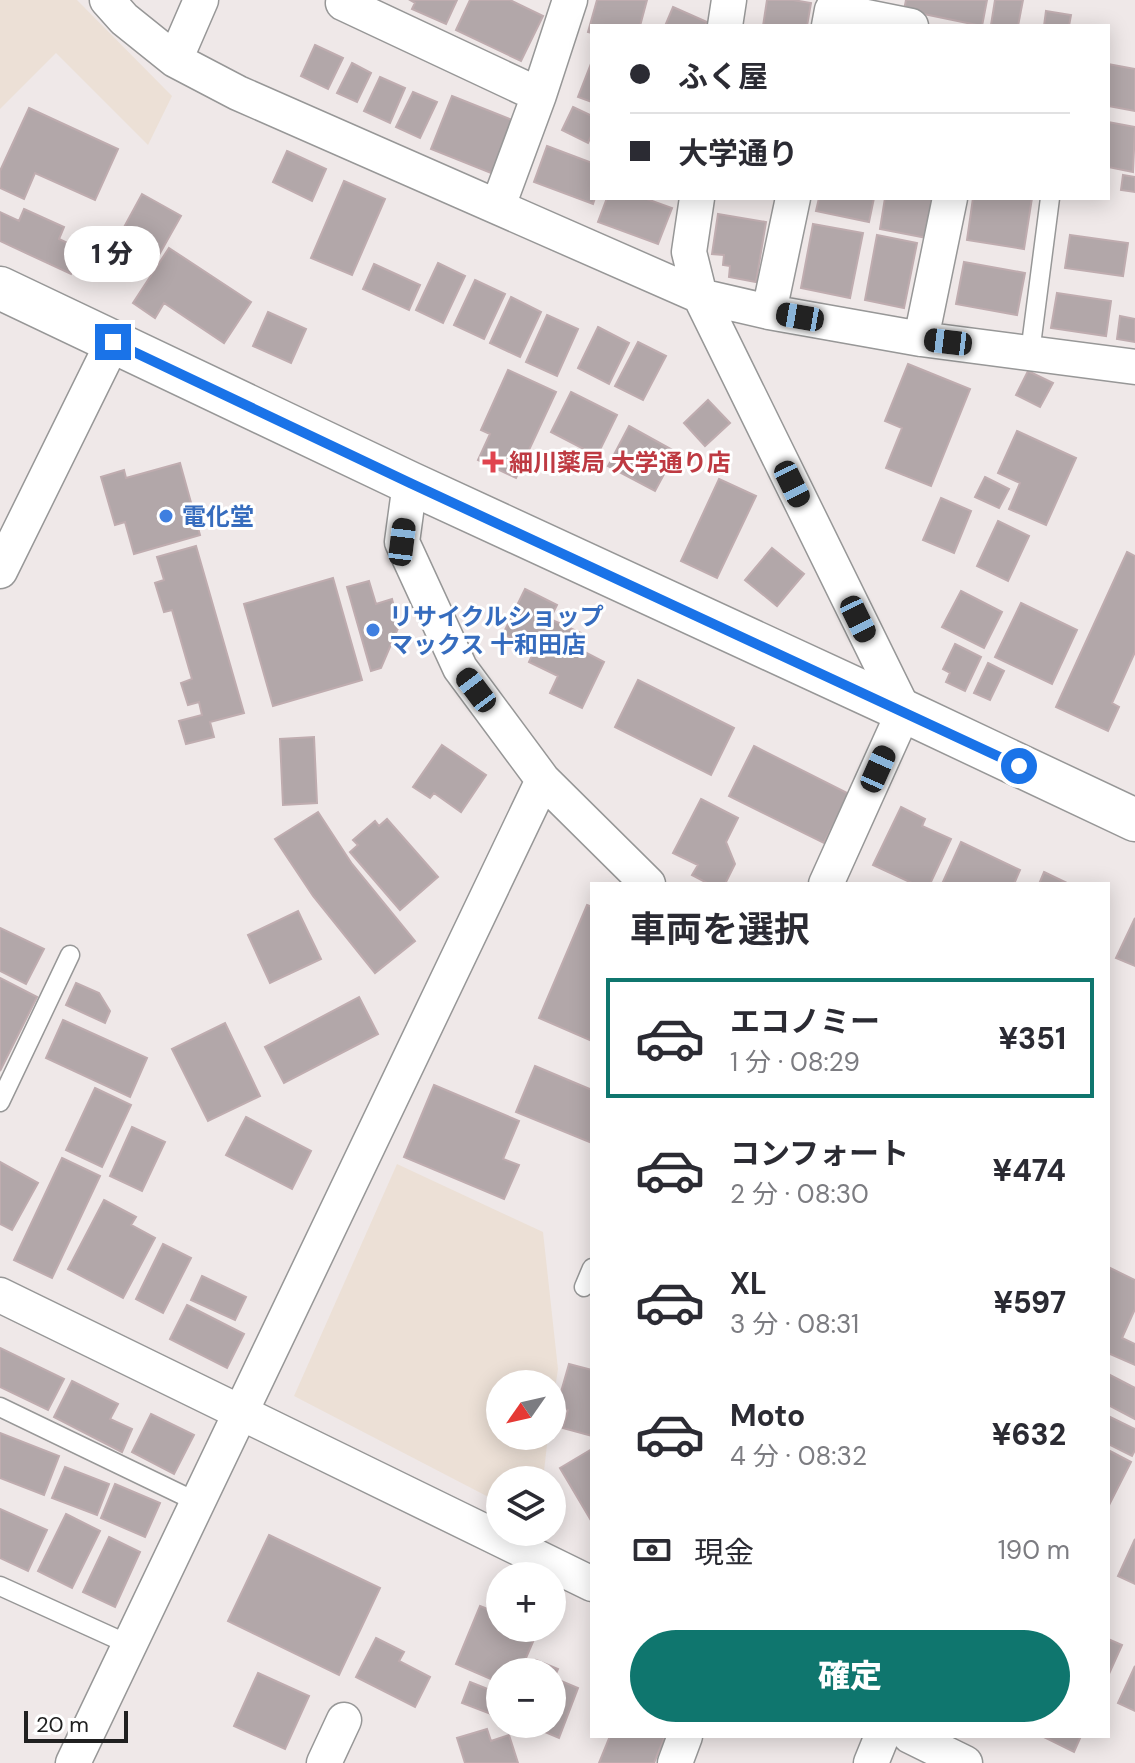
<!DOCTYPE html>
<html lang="ja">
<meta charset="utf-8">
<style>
body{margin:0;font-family:"DM Sans","Noto Sans JP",sans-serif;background:#f7f7f7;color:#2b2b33;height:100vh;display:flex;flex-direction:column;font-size:30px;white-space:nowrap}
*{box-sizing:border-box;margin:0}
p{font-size:26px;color:#7c7c81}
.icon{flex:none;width:44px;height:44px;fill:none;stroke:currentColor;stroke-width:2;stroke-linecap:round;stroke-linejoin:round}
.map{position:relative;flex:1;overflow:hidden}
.drawer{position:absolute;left:590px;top:882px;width:520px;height:856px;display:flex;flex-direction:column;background:#fff;border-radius:0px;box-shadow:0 4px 20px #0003}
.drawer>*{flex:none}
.hud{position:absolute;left:590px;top:24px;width:520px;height:176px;border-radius:0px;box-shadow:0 4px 20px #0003;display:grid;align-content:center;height:176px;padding:0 40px;background:#fff}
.needle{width:52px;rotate:236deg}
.tools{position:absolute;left:486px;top:1370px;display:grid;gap:16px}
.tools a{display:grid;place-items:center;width:80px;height:80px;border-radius:50%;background:#fff;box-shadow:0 4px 20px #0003;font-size:40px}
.scale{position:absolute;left:24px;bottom:20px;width:104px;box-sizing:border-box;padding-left:8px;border:4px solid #202020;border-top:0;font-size:22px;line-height:28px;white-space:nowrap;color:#202020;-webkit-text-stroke:6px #fff;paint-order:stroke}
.end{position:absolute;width:36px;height:36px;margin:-18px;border:10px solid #1a73e8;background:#fff;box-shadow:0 0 0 4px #fff}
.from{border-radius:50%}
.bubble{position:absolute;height:56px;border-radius:28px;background:#fff;box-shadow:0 4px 20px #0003;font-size:26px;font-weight:800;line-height:56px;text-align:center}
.car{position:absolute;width:24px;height:48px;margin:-24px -12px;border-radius:10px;box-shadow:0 0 6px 2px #0007;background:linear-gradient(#222 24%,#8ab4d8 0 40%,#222 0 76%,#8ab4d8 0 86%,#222 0)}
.hud b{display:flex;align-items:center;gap:28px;height:76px;font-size:30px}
.hud b+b{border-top:2px solid #e1e1e2}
.hud i{width:20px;height:20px;background:#2b2b33}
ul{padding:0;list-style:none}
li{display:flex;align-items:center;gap:24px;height:120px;margin:0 16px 12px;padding:0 24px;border:4px solid transparent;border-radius:0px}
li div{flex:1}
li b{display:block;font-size:30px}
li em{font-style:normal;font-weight:800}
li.selected{border-color:#0f766e}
li>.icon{width:72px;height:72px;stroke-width:1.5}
h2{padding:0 40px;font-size:36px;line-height:96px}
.pay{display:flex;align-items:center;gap:20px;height:88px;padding:0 40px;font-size:30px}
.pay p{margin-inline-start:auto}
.cta{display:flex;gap:16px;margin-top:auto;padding:16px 40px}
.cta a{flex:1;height:92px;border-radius:48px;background:#0f766e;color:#fff;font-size:32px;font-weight:800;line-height:92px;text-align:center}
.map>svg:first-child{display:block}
</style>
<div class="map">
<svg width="1135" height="1763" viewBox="0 0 1135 1763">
<rect width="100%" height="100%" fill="#efe8e8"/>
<!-- farmland -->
<path fill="#ece0d6" d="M0,0H77L172,96L148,145L56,53L0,109Z
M397,1164L543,1232L558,1369L552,1410V1384H500V1436H548L543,1480H500V1503L294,1396Z"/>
<!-- building -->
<path fill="#b2a7a9" stroke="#bfacaf" stroke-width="2" d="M410,0H457L446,24L412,9L415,3Z
M470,0H510L543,16L521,61L456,30Z
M597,0H647L640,26H592V33L588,32Z
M767,0H793L811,3L807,26H763Z
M906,0H987L982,26L904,10Z
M995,0H1023L1018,26L991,25Z
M673,7L707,22L705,26H665Z
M1046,11L1071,15L1069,26H1044Z
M315,45L343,58L328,89L301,76Z
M592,61V102L578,97Z
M352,63L371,73L357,102L337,93Z
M1108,64L1135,69V111L1108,106Z
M380,77L405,88L390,123L364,111Z
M413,92L437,102L420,138L396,127Z
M452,96L517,122L496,175L431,149Z
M573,107L592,116V134L588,143L562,130Z
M29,108L118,149L95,200L35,173L24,199L0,188V171Z
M1108,122L1135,127L1133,172L1108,167Z
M547,146L592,163V198H595L593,204L534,182Z
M287,151L326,169L312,201L273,182Z
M1123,175L1135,177V192L1121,190Z
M344,181L385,199L352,275L311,258Z
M142,194L181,216L155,262L138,253L133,263L111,251Z
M607,198H644L672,208L658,244L598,222Z
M819,198H874L869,222L816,211Z
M885,198H939L932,239L880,229Z
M973,198H1032L1024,249L967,240Z
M24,209L64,227L59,239L82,250L71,274L0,241V212L19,221Z
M718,214L766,222L756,282L729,277L730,266L723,265L724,255L712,254Z
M813,224L863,233L850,298L801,288Z
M877,235L917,243L904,308L865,300Z
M1070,235L1128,243L1123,276L1065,268Z
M169,248L251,302L224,343L164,303L155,318L133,303Z
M964,262L1025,273L1017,315L956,304Z
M438,263L465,276L443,323L416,310Z
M374,264L420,285L409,310L363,289Z
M475,280L505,294L484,339L454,325Z
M1057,293L1111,301L1106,336L1051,328Z
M511,297L541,312L520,357L490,343Z
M268,312L306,329L291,363L253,346Z
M547,315L578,329L557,376L526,362Z
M1120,316L1135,319V342L1117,339Z
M598,327L629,343L609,384L578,368Z
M638,342L666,356L643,400L615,386Z
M908,364L970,389L931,486L886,468L902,428L885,421Z
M508,370L556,392L516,478L478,460L490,434L481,430Z
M1028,371L1053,383L1040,407L1016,395Z
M571,392L617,415L597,456L551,432Z
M708,400L730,423L705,446L684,423Z
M629,426L676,452L655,491L608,466Z
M1017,431L1076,458L1046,525L1009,509L1020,483L998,473Z
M180,463L200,535L134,554L125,522L115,525L101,477L124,470L126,478Z
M985,477L1009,489L999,508L975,497Z
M719,479L756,496L717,578L681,561Z
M941,498L971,511L954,553L923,540Z
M998,521L1029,536L1008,581L977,566Z
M196,546L244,713L210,722L214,737L186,744L179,721L202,715L199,702L188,705L181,683L192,679L172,610L164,612L155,583L164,580L157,557Z
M772,548L804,574L777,606L745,580Z
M1127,552L1135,556V652L1112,703L1119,707L1108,731L1056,707Z
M333,578L362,680L273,706L244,604Z
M369,581L376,604L392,599L399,626L381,668L371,671L347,587Z
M525,589L557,605L550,619L581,633L575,647L604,662L582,708L550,693L558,676L529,662L535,649L503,634Z
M961,591L1002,612L984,648L942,627Z
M1021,603L1077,630L1052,684L995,657Z
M955,644L981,657L965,691L946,682L950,673L943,669Z
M988,663L1004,671L990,700L974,693Z
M638,680L734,728L711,775L615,727Z
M314,737L317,803L283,805L280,739Z
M442,745L486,775L461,812L434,793L430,798L413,787Z
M754,746L849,794L824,843L729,796Z
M701,799L738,818L726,842L735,864L725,884H709L692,875L698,865L673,853Z
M901,807L925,819L922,826L951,839L930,884H914L873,865Z
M318,812L352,864L415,941L375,973L313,896L275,839Z
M387,819L438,877L400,910L350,852L358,845L353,840L375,821L379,826Z
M961,842L1020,870L1014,884H942Z
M1044,872L1069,884H1039Z
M587,905L592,907V1041L539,1018Z
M298,911L321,959L270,983L248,935Z
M1135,918V966L1116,958Z
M0,928L44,949L26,984L0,971Z
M0,978L37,997L0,1071Z
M76,983L99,993L110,1011L105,1023L66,1005Z
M359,997L378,1034L284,1083L265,1047Z
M63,1020L147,1058L130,1097L46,1058Z
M225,1023L260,1096L208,1121L172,1049Z
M535,1066L592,1090V1143L516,1112Z
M434,1085L519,1121L503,1159L519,1165L504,1199L404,1157Z
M95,1088L131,1105L102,1167L66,1150Z
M246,1117L311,1151L292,1189L226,1155Z
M132,1127L165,1142L142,1191L110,1176Z
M62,1158L100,1176L52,1278L14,1260Z
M0,1162L38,1183L12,1230L0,1224Z
M104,1200L136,1217L131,1225L155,1238L123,1298L68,1269Z
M163,1244L191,1258L163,1313L136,1299Z
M1108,1267L1135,1280V1309L1122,1338L1135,1344V1365L1108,1353Z
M202,1276L246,1297L235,1320L191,1300Z
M187,1305L244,1334L227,1368L170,1339Z
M0,1348L64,1379L48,1410L0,1387Z
M569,1364L592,1370V1436L563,1428L568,1410L557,1406Z
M1108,1374L1135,1388V1419L1108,1405Z
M72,1381L118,1404L110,1419L132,1429L122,1452L54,1417Z
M151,1414L194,1435L174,1474L132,1452Z
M1108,1416L1135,1429V1450L1132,1456L1108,1444Z
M0,1433L59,1456L44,1495L0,1478Z
M592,1449V1522L560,1468Z
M1108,1450L1131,1462L1108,1507Z
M65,1467L109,1484L97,1515L52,1498Z
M115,1484L160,1503L145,1537L101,1518Z
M0,1509L47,1530L28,1571L0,1558Z
M66,1514L100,1531L72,1588L38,1571Z
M269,1535L380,1588L339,1675L228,1621Z
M109,1537L140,1552L115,1607L83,1592Z
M1135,1539V1584L1118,1576Z
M480,1606L500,1614V1628H533L538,1630L520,1672H500V1683L456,1664Z
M376,1638L404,1652L399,1661L430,1677L415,1707L356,1677Z
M1108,1639L1122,1645L1108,1676Z
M536,1660L558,1669L554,1678L578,1688L559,1738L526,1724H552V1672H531Z
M1135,1666V1711L1118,1703Z
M258,1673L309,1696L285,1749L234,1726Z
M470,1682L500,1694L499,1717L462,1703Z
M487,1729L491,1741L509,1735L518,1763H465L457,1738Z
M610,1736H665L654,1763H599Z
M1042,1736H1081L1074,1752Z"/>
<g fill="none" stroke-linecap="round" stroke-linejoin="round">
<defs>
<path id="service" d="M1030,353L1050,198
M0,1102L70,955
M584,1287L592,1268
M0,1407L199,1503
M0,1586L130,1645"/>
<path id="minor" d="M107,0L124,19L175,60L238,93L700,296L769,312L921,339L1135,367
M345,0L343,3L539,95
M725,26L729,0
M829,26L832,10L911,26
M175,60L201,0
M697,198L689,252L700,296L904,711L826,884
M498,206L539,95L570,0
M769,312L793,198
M921,339L950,198
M410,483L402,542L460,668L543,780L648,884
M0,571L113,342
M0,1295L592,1584
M910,1736L965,1763
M73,1763L543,780
M324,1763L344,1720
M675,1763L685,1736
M871,1763L882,1736"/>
<path id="tertiary" d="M0,288L410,483L904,711L1135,820"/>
</defs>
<!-- service casing -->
<use href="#service" stroke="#979797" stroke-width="21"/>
<!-- minor casing -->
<use href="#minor" stroke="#979797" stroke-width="37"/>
<!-- tertiary casing -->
<use href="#tertiary" stroke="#979797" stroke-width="45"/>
<!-- service -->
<use href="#service" stroke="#fff" stroke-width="18"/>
<!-- minor -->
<use href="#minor" stroke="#fff" stroke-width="34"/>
<!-- tertiary -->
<use href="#tertiary" stroke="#fff" stroke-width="42"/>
</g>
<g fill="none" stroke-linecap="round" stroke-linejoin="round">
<!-- route -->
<path stroke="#1a73e8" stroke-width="10" d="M113,342L410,483L1019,766"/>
</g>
<!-- markers -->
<path fill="#e0444e" stroke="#fff" stroke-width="3" d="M489 450h8v8h8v8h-8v8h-8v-8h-8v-8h8z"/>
<g fill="#3f7fe0" stroke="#fff" stroke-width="3">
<circle cx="166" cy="516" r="8"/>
<circle cx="373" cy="630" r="8"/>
</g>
<g text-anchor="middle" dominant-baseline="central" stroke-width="6" stroke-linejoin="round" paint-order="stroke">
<!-- health labels -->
<g font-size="24" font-weight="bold" fill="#be3a42" stroke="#fff" text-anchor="start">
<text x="509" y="462">細川薬局 大学通り店</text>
</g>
<!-- shop labels -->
<g font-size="24" font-weight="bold" fill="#366cbe" stroke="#fff" text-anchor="start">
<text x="182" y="516">電化堂</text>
<text x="389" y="616">リサイクルショップ<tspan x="389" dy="28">マックス 十和田店</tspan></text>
</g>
</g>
</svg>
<div class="tools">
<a><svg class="needle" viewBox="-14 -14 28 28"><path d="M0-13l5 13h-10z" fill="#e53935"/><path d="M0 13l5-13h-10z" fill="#7c7c81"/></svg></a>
<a><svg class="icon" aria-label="layers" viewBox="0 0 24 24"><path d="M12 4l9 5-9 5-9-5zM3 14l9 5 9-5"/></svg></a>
<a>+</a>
<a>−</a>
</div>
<div class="scale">20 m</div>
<i class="end from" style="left:1019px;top:766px"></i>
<i class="end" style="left:113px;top:342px"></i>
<div class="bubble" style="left:64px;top:226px;width:96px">1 分</div>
<i class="car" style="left:800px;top:317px;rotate:280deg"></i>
<i class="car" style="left:948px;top:342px;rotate:277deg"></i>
<i class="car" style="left:792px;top:484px;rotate:154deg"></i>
<i class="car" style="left:402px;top:542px;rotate:7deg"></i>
<i class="car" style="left:858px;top:619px;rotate:154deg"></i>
<i class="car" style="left:476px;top:690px;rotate:323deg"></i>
<i class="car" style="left:878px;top:769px;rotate:24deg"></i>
<div class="hud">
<b><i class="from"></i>ふく屋</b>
<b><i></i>大学通り</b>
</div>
<section class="drawer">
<h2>車両を選択</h2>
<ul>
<li class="selected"><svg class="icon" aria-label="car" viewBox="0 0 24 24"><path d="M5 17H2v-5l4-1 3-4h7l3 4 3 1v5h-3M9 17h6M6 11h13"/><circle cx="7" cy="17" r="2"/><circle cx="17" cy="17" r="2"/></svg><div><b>エコノミー</b><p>1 分 · 08:29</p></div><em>¥351</em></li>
<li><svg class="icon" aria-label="car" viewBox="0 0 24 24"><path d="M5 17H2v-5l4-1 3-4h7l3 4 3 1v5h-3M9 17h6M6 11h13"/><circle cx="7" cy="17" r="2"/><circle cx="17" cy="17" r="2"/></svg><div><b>コンフォート</b><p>2 分 · 08:30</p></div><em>¥474</em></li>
<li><svg class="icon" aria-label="car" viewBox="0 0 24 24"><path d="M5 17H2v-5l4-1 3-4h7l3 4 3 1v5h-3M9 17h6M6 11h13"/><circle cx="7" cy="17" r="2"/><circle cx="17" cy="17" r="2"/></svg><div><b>XL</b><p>3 分 · 08:31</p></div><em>¥597</em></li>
<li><svg class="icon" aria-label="car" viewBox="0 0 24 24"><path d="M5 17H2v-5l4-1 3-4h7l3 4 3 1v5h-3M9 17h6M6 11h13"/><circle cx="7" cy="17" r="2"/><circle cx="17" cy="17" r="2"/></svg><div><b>Moto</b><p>4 分 · 08:32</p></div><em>¥632</em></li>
</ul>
<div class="pay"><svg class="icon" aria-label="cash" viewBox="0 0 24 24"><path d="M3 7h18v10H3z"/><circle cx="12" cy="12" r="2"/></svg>現金<p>190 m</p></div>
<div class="cta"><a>確定</a></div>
</section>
</div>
